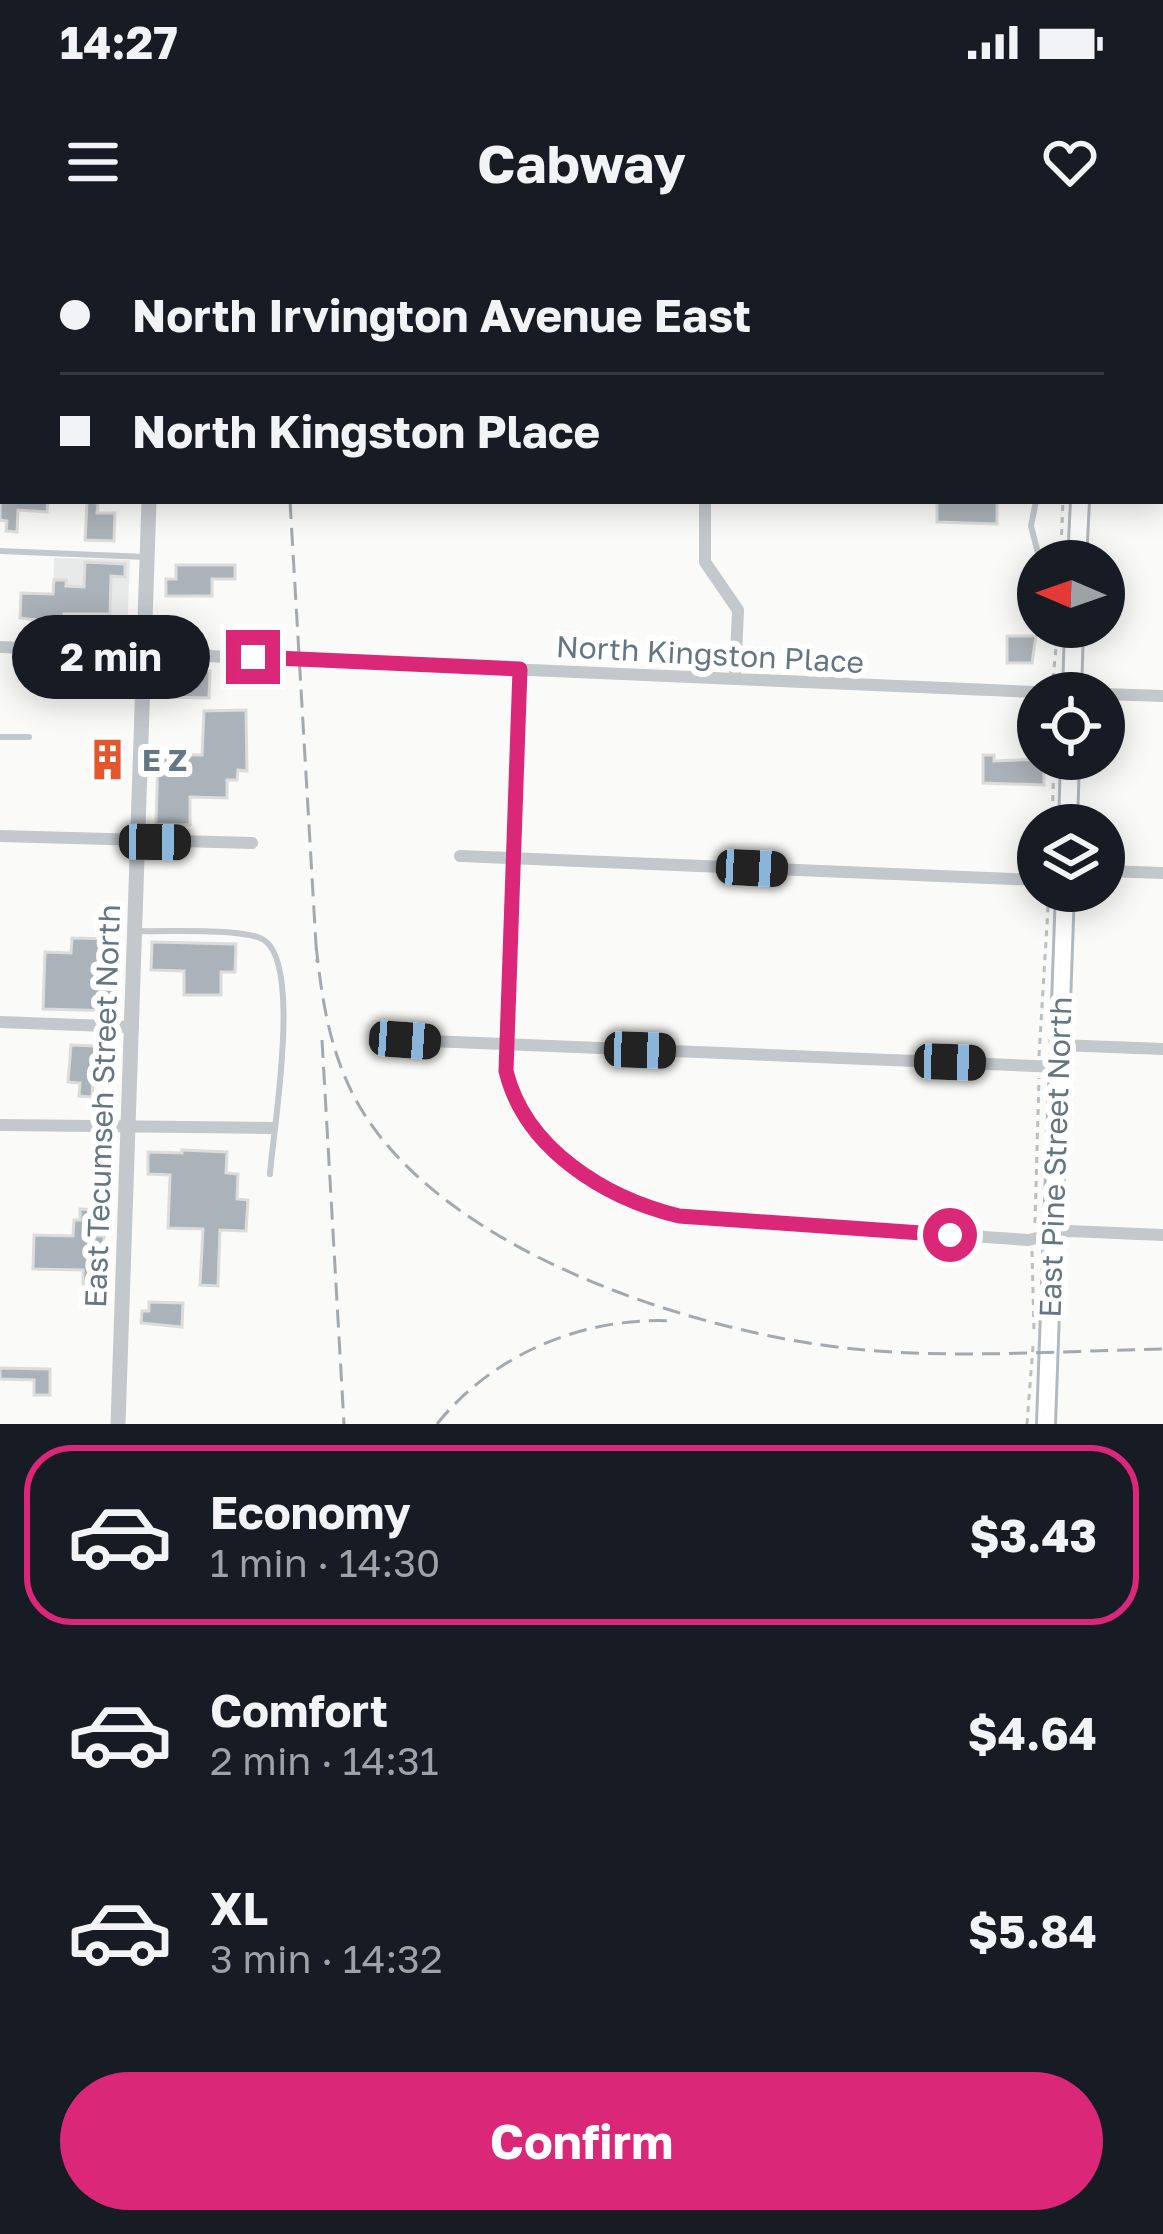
<!DOCTYPE html>
<meta charset="utf-8">
<style>
body{margin:0;font-family:"Golos Text",sans-serif;background:#242831;color:#f1f3f6;height:100vh;display:flex;flex-direction:column;font-size:45px;white-space:nowrap}
*{box-sizing:border-box;margin:0}
p{font-size:39px;color:#9ea1a6}
.icon{flex:none;width:66px;height:66px;fill:none;stroke:currentColor;stroke-width:2;stroke-linecap:round;stroke-linejoin:round}
.map{position:relative;height:1184px;overflow:hidden}
.panel{display:flex;flex-direction:column;background:#171b24;flex:1}
.panel>*{flex:none}
.top-card{position:absolute;left:0px;top:0px;width:1164px;height:264px;box-shadow:0 6px 30px #0003;display:grid;align-content:center;height:264px;padding:0 60px;background:#171b24}
.needle{width:78px;rotate:272deg}
.fabs{position:absolute;left:1017px;top:300px;display:grid;gap:24px}
.fabs a{display:grid;place-items:center;width:108px;height:108px;border-radius:50%;background:#171b24;box-shadow:0 6px 30px #0003;font-size:60px}
.end{position:absolute;width:54px;height:54px;margin:-27px;border:15px solid #db2777;background:#fff;box-shadow:0 0 0 6px #fff}
.from{border-radius:50%}
.bubble{position:absolute;height:84px;border-radius:42px;background:#171b24;box-shadow:0 6px 30px #0003;font-size:39px;font-weight:700;line-height:84px;text-align:center}
.car{position:absolute;width:36px;height:72px;margin:-36px -18px;border-radius:15px;box-shadow:0 0 9px 3px #0007;background:linear-gradient(#222 24%,#8ab4d8 0 40%,#222 0 76%,#8ab4d8 0 86%,#222 0)}
.top-card b{display:flex;align-items:center;gap:42px;height:114px;font-size:45px}
.top-card b+b{border-top:3px solid #363941}
.top-card i{width:30px;height:30px;background:#f1f3f6}
ul{padding:21px 0 0;list-style:none}
li{display:flex;align-items:center;gap:36px;height:180px;margin:0 24px 18px;padding:0 36px;border:6px solid transparent;border-radius:48px}
li div{flex:1}
li b{display:block;font-size:45px}
li em{font-style:normal;font-weight:700}
li.current{border-color:#db2777}
li>.icon{width:108px;height:108px;stroke-width:1.5}
.primary-button{display:flex;gap:24px;margin-top:auto;padding:24px 60px}
.primary-button a{flex:1;height:138px;border-radius:72px;background:#db2777;color:#fff;font-size:48px;font-weight:700;line-height:138px;text-align:center}
.status{display:flex;justify-content:space-between;align-items:center;height:84px;padding:0 60px;background:#171b24;direction:ltr}
.status svg{height:33px;fill:currentColor}
header{display:flex;justify-content:space-between;align-items:center;height:156px;padding:0 60px;background:#171b24;font-size:54px;font-weight:700}
.map>svg:first-child{display:block}
</style>
<div class="status"><b>14:27</b><svg viewBox="0 0 49 12"><path d="M0 12V9h3v3zM5 12V6h3v6zM10 12V3h3v9zM15 12V0h3v12zM26 1h20v11H26zM47 4h2v5h-2z"/></svg></div>
<header><svg class="icon" aria-label="menu" viewBox="0 0 24 24"><path d="M4 6h16M4 12h16M4 18h16"/></svg>Cabway<svg class="icon" aria-label="heart" viewBox="0 0 24 24"><path d="M12 20l-8-8c-3-5 5-10 8-4 3-6 11-1 8 4z"/></svg></header>
<div class="map">
<svg width="1163" height="1184" viewBox="0 0 1163 1184">
<rect width="100%" height="100%" fill="#fafaf8"/>
<!-- built -->
<path fill="#e8e9e9" d="M54,318L130,320L127,394L52,392Z"/>
<!-- building -->
<path fill="#aab3b9" stroke="#dcdcda" stroke-width="3" d="M0,261H48L47,272L18,270L17,292L6,291L7,281L0,280Z
M937,261H997V284L937,282Z
M87,262L98,263L97,273H115L114,301L85,300Z
M85,322L125,324V337L111,336L110,374H64V383L20,378L21,353L53,354L54,340H66V346L84,347Z
M176,325H235V339H212V356H166V339H176Z
M1007,396H1036L1032,423H1007Z
M170,429L210,431L209,458L166,457Z
M246,470L247,531L238,530L237,540H227V558L190,557V585L156,584L158,514L202,515L204,471Z
M983,515H994V521L1044,519V545L983,543Z
M72,698L114,699L115,771L43,769L45,712L71,713Z
M152,702L236,704L235,732H221V755H184V731L151,730Z
M71,805L95,806L92,857L79,856L80,843L68,842Z
M182,910L227,912L226,933L238,934L237,959L248,960L246,991L220,990L218,1046L200,1045L203,989L168,988L170,935L148,934V912L182,913Z
M80,969L98,970L97,996H104L103,1045L83,1044V1030L33,1029L34,995L73,996L74,980H80Z
M149,1062L183,1063L182,1087L141,1083L142,1071H149Z
M0,1128L50,1129V1155H34V1140L0,1139Z"/>
<g fill="none" stroke-linecap="round" stroke-linejoin="round">
<defs>
<path id="secondary" d="M1088,3V0
M1077,321L1080,261
M1072,453L1074,387
M1068,585L1070,519
M1046,1184L1065,651"/>
</defs>
<!-- secondary casing -->
<use href="#secondary" stroke="#b3babf" stroke-width="22"/>
<!-- path -->
<path stroke="#bbbfc2" stroke-width="3" stroke-dasharray="6 6" stroke-linecap="butt" d="M1072,0V3
M1061,307L1063,261
M1053,439L1058,387
M1052,585L1054,519
M1039,816L1048,668L1046,651
M1035,983L1039,838
M1032,1011L1034,1091
M1027,1184L1033,1106"/>
<!-- service -->
<path stroke="#c3c8cc" stroke-width="6" d="M1161,35L1163,36
M1161,166H1163
M1036,261L1031,286L1039,317H1074
M0,311L146,317
M0,497H29
M138,691C167,692 236,688 260,698C305,715 272,896 270,934"/>
<!-- minor -->
<path stroke="#c3c8cc" stroke-width="12" d="M518,3V0
M715,3V0
M0,38H3
M0,215H3
M705,261V322L738,370L735,439
M0,407L1058,453
M520,429L506,831C525,909 605,958 679,976L1028,1000L1069,991L1163,995
M1104,454L1163,456
M0,596L252,603
M460,616L1038,640
M1104,631L1163,633
M0,782L133,787
M405,800L1059,827
M1059,805L1163,809
M0,885L272,888"/>
<!-- tertiary -->
<path stroke="#c3c8cc" stroke-width="15" d="M72,0V3
M118,1184L149,261"/>
<!-- secondary -->
<use href="#secondary" stroke="#fff" stroke-width="16"/>
<!-- rail -->
<path stroke="#a2aab0" stroke-width="3" stroke-dasharray="18 9" stroke-linecap="butt" d="M274,0V3
M290,261L317,722
M316,705C322,761 330,813 357,862C440,1011 695,1093 854,1109C956,1119 1061,1111 1163,1109
M322,800L344,1184
M437,1184C494,1113 585,1076 675,1081"/>
</g>
<g fill="none" stroke-linecap="round" stroke-linejoin="round">
<!-- route -->
<path stroke="#db2777" stroke-width="15" d="M253,417L520,429L506,831C525,909 605,958 679,976L950,995"/>
</g>
<!-- icons -->
<defs>
<symbol id="building-bare" viewBox="-9 -9 18 18"><path d="M-4-6H4V6H1V3H-1V6H-4ZM-2.5-4.3h1.7v1.8h-1.7ZM.8-4.3h1.7v1.8H.8ZM-2.5-1h1.7V.8h-1.7ZM.8-1h1.7V.8H.8Z" fill="#e4572e" stroke="#fff" stroke-width="2.5" paint-order="stroke"/></symbol>
</defs>
<g fill-rule="evenodd">
<use href="#building-bare" x="78" y="490" width="59" height="59"/>
</g>
<g text-anchor="middle" dominant-baseline="central" stroke-width="12" stroke-linejoin="round" paint-order="stroke">
<!-- street labels -->
<g font-size="30" fill="#657683" stroke="#fff">
<text transform="translate(710 414) rotate(3)">North Kingston Place</text>
<text transform="translate(102 866) rotate(-88)">East Tecumseh Street North</text>
<text transform="translate(1055 917) rotate(-88)">East Pine Street North</text>
</g>
<!-- poi labels -->
<g font-size="30" font-weight="bold" fill="#657683" stroke="#fff" text-anchor="start">
<text x="142" y="520">E Z</text>
</g>
</g>
</svg>
<div class="fabs">
<a><svg class="needle" viewBox="-14 -14 28 28"><path d="M0-13l5 13h-10z" fill="#e53935"/><path d="M0 13l5-13h-10z" fill="#9ea1a6"/></svg></a>
<a><svg class="icon" aria-label="locate" viewBox="0 0 24 24"><circle cx="12" cy="12" r="6"/><path d="M12 2v4M12 18v4M2 12h4M18 12h4"/></svg></a>
<a><svg class="icon" aria-label="layers" viewBox="0 0 24 24"><path d="M12 4l9 5-9 5-9-5zM3 14l9 5 9-5"/></svg></a>
</div>
<i class="end from" style="left:950px;top:995px"></i>
<i class="end" style="left:253px;top:417px"></i>
<div class="bubble" style="left:12px;top:375px;width:198px">2 min</div>
<i class="car" style="left:155px;top:602px;rotate:91deg"></i>
<i class="car" style="left:752px;top:628px;rotate:93deg"></i>
<i class="car" style="left:405px;top:800px;rotate:94deg"></i>
<i class="car" style="left:640px;top:810px;rotate:92deg"></i>
<i class="car" style="left:950px;top:822px;rotate:92deg"></i>
<div class="top-card">
<b><i class="from"></i>North Irvington Avenue East</b>
<b><i></i>North Kingston Place</b>
</div>
</div>
<section class="panel">
<ul>
<li class="current"><svg class="icon" aria-label="car" viewBox="0 0 24 24"><path d="M5 17H2v-5l4-1 3-4h7l3 4 3 1v5h-3M9 17h6M6 11h13"/><circle cx="7" cy="17" r="2"/><circle cx="17" cy="17" r="2"/></svg><div><b>Economy</b><p>1 min · 14:30</p></div><em>$3.43</em></li>
<li><svg class="icon" aria-label="car" viewBox="0 0 24 24"><path d="M5 17H2v-5l4-1 3-4h7l3 4 3 1v5h-3M9 17h6M6 11h13"/><circle cx="7" cy="17" r="2"/><circle cx="17" cy="17" r="2"/></svg><div><b>Comfort</b><p>2 min · 14:31</p></div><em>$4.64</em></li>
<li><svg class="icon" aria-label="car" viewBox="0 0 24 24"><path d="M5 17H2v-5l4-1 3-4h7l3 4 3 1v5h-3M9 17h6M6 11h13"/><circle cx="7" cy="17" r="2"/><circle cx="17" cy="17" r="2"/></svg><div><b>XL</b><p>3 min · 14:32</p></div><em>$5.84</em></li>
</ul>
<div class="primary-button"><a>Confirm</a></div>
</section>
